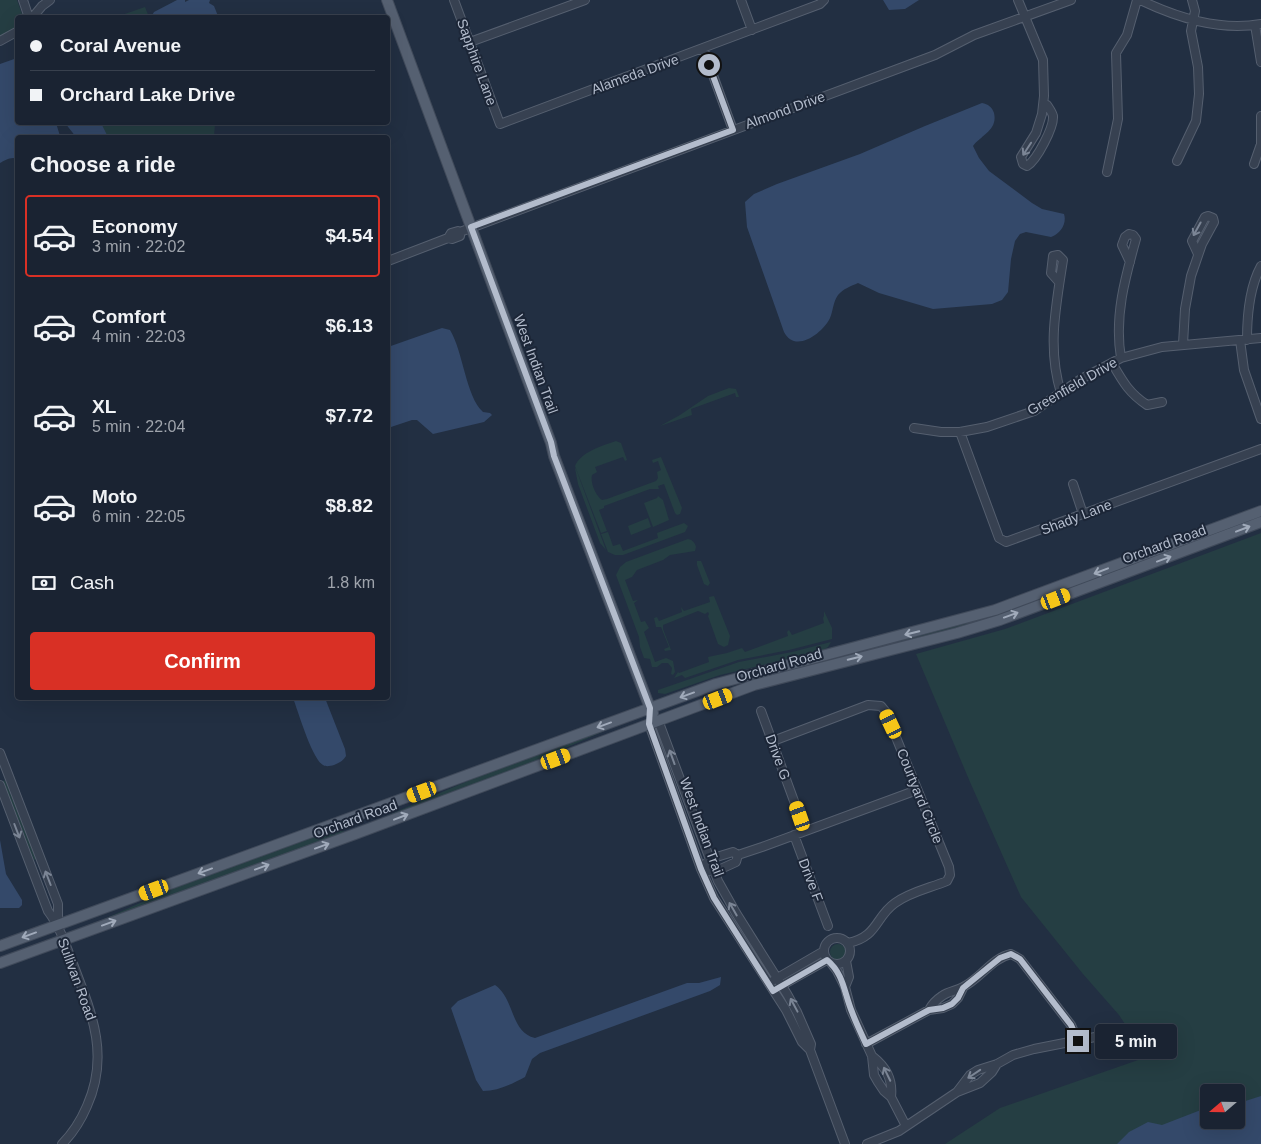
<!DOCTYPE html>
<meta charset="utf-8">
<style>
body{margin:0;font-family:Helvetica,sans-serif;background:#232b3a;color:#f1f3f6;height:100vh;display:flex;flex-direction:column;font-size:19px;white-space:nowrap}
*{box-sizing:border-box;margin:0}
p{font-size:16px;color:#9fa4ac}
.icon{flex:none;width:28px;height:28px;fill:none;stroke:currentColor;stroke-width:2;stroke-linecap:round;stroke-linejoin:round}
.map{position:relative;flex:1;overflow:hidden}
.sheet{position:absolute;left:15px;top:135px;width:375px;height:565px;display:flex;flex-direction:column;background:#1a2332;border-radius:5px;box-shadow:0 5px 20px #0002,0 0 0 1px #38404d}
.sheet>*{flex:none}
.hud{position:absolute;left:15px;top:15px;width:375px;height:110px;border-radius:5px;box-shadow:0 5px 20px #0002,0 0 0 1px #38404d;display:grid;align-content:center;height:110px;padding:0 15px;background:#1a2332}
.needle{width:32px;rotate:250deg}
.buttons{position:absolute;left:1200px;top:1084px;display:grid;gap:10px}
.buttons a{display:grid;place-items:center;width:45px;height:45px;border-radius:5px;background:#1a2332;box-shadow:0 5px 20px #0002,0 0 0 1px #38404d;font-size:25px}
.end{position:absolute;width:22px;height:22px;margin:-11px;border:6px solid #b3bccc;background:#111;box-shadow:0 0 0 2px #111}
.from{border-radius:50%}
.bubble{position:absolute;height:35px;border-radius:5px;background:#1a2332;box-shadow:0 5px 20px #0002,0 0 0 1px #38404d;font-size:16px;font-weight:700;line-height:35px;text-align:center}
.car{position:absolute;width:15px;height:30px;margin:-15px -8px;border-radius:6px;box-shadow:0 0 4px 1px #0007;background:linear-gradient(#f5c518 24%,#345 0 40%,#f5c518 0 76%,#345 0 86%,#f5c518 0)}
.hud b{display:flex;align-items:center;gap:18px;height:48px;font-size:19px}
.hud b+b{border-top:1px solid #38404d}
.hud i{width:12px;height:12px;background:#f1f3f6}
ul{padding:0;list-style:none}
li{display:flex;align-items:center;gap:15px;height:82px;margin:0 10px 8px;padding:0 5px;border:2px solid transparent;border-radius:5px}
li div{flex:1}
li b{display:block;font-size:19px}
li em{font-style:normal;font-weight:700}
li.current{border-color:#d93025}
li>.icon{width:45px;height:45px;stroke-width:1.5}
h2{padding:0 15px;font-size:22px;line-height:60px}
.pay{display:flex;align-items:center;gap:12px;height:55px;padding:0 15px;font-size:19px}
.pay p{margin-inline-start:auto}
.action{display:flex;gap:10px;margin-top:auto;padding:10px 15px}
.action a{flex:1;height:58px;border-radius:5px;background:#d93025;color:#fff;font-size:20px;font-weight:700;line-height:58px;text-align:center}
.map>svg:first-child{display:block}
</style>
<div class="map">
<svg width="1261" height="1144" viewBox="0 0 1261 1144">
<rect width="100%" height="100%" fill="#222f42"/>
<!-- green -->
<path fill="#253e43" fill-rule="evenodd" d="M0,0H17L23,17L18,18L17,28L0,37Z
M145,7L149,17H116Z
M101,123H215L214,138L110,137L105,134Z
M729,388L736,389L739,397H736L735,393L691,409L692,415L660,426L680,415L708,396Z
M616,441L621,443L627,460L625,461L623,457L595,467L597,472L592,475C590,483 596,496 602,500L607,499L656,481L658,478L657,472L661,470L658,461L653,463L652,460L661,457L682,508L680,514L677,515L675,513L664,484L658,486L659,489H650L604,506V508L599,510L607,531L601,533L575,466C581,452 601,446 616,441Z
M575,468L576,469L606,550L600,543L578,484Z
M658,496L663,500L669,520L653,527L644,503L657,498Z
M1261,516L1219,534L1008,613L977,623L715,695L764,676L878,645Z
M648,518L651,527L631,535L628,526Z
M684,523L688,526L685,532L623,555H615L608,552L601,534L608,532L613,546L620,544L623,551L658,538L657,533Z
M1261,533V1144H945L1000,1108L1141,1059L1133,1036L1119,1015L1083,974L1021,897L970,782L916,654L1005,629ZM1209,1092H1236V1120H1209Z
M688,539C693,540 695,543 696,547L695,551L670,555L663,560L637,570L632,577L625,580L633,601L638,600L634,603L641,622L645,621L649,628L644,632L655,662L666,658L673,661L675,672L673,675L671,674L672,668L668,663H662L657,667H652L650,659L644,658L640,647L639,637L616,575L620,567L626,562Z
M697,561H701L702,563L710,583L708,586L704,584L697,565Z
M714,596L730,636L728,645L724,647L718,644L708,616L709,614L708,612L705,614L698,611L663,625V629L671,650L665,651L664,649L669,647L661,627H656L654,618L657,617L659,621L682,612L681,607L684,611L710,602L709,597Z
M824,611L832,628V639L789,650L738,660L685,678L682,675L674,678L678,672L679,673L709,662L708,657L727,653L742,648L745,652L788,636L787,632L789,630L792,635L824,623L823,618L824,616Z
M831,642L828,647L822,651L720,675L665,694L658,693V690L739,662L792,652Z
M616,726L512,771L387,817L386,816L496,769Z
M5,780L36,859L34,860L3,781Z
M330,829H343L344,833L95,923L185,883Z
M830 952a8 8 0 1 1 16 0a8 8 0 1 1-16 0Z"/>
<!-- water -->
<path fill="#34496a" d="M177,0H185V2L189,0H210L209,3L214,6L218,16L217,18L151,17L154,12Z
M883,0H919L905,9L889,10Z
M17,58L18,122L56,123L60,136L59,138H18L17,159C12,156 5,160 0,163V64Z
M982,103C988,104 992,107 994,113C998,130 981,135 973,146L979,158L989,171L1032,203L1042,209L1064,214C1067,223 1061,234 1051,237L1026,232L1020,234L1015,241L1011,259L1008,292L1002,300L992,304L933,309L879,293L858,283C851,286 843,289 838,295C833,302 833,311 830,318C823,333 795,354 784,332L747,227L745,202L754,194L777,184L860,154L925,126Z
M65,123H101L107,135L102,137H76Z
M442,328L450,330C463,351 466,397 483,412L490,413L492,415L484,422L433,434L417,420H412L388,428V347Z
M293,698H325L345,749L346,756C343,761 339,763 334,765C330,766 326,767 323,765C312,759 298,711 293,698Z
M0,840L6,874L22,900V905L19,908H0Z
M721,977L720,985L710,991L540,1053L532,1059L525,1077C512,1084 498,1091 483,1091L476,1080L451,1008L458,1001L495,985C515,999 510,1032 535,1038L687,983H699Z
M1261,1096V1144H1117L1129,1132L1148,1122L1162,1125L1206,1108H1209V1120H1236V1104Z"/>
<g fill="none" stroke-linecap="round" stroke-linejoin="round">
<defs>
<path id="minor" d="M23,0L29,18
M454,0L500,124L820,4L824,0
M741,0L752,30
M1018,0L1043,60L1044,96L1042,114L1036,133L1021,157L1023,164L1027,166C1037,160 1054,127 1053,116C1052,112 1049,108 1047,105L1044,104
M1140,0C1178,18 1219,31 1261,24
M32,18L42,6L50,0
M1255,25L1261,62
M0,41L18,31
M470,42L585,0
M703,48L733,130
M1177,161L1196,121L1199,94L1198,67L1191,31L1195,11L1192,0
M1254,164L1261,144V116
M1107,172L1118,119L1116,53L1127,35L1137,0
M448,238L451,233L458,231L460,232L935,55L974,35L1071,0
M388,261L448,238L452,239L460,236V232
M1059,282L1051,273L1053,256L1058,255L1063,260C1056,306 1047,348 1061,393
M1240,340L1244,370L1261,419
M1247,340C1247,317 1250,286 1261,266
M1183,344L1185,309L1191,276L1202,244L1214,222L1213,218L1208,216L1205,217L1192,241L1198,254
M1121,358C1114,317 1125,278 1136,239L1133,235L1129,234L1125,237L1122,245L1130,262
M1112,363C1123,382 1129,393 1147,405L1162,402
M914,428L941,432H960L987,427L1034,411L1081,379L1121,358L1162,347L1261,338
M960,432L999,538L1006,542L1261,449
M1073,484L1083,514
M761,711L805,831
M658,720L718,881L736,913L787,994L797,1012L811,1044L810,1050
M649,724L701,869L714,898L786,1010L802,1042L810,1050L845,1144
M773,741L868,705L881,706L886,712L891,725L949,867L950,875L947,881C930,888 910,892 895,903C875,917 878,937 848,943
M0,753L58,904V924
M0,785L48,911C61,928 67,949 75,969C93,1016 109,1057 87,1106C81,1120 73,1133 62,1144
M794,835L828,926
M701,869L710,859L733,852L738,855L762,847L917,790
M701,869L714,872L736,862L738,855
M824 951a13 13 0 1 1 26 0a13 13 0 1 1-26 0Z
M831,963L837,971L845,987L851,1010L872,1056L874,1075L878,1082L884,1091L891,1097L906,1126
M774,980L824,951
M779,987L827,960
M845,987L849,977L846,961
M929,1010C932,1004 936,1000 942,996C949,991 956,991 963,987C980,979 992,958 1011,954L1020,959L1071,1025L1078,1041
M866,1044L929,1010L943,1008L952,1004L958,998L963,988
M872,1056C886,1067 893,1079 891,1097
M957,1092L970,1075L978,1070L997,1064L1013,1055L1034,1049L1095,1037L1109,1029
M867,1144L899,1131L957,1092L980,1083L992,1072L997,1064"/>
<path id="major" d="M387,0L551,443L554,456L650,708L653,713
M0,946L716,684L995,610L1261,511
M0,963L355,834L754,685L957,633L1000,620L1261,522"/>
</defs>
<!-- minor casing -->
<use href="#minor" stroke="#555f6f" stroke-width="10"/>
<!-- major casing -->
<use href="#major" stroke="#404a5a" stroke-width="12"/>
<!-- minor -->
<use href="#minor" stroke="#374151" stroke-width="8"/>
<!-- major -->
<use href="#major" stroke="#556071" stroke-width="10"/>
</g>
<!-- one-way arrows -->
<defs><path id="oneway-shaft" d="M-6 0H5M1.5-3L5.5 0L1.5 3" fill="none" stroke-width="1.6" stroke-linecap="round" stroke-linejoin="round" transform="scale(1.25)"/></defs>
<g stroke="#7b8595">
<use href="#oneway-shaft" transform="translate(1027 149) rotate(123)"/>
<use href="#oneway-shaft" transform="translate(1197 229) rotate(119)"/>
<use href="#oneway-shaft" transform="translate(672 757) rotate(-110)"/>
<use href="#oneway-shaft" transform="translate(17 831) rotate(69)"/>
<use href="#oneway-shaft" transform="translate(48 878) rotate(-111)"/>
<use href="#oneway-shaft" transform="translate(733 909) rotate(-120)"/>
<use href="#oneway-shaft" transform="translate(794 1005) rotate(-118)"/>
<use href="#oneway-shaft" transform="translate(887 1074) rotate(-116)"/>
<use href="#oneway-shaft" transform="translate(974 1074) rotate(146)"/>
</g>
<g stroke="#a0aaba">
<use href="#oneway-shaft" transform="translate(1243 529) rotate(-21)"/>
<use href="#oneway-shaft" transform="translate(1164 559) rotate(-20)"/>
<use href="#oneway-shaft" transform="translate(1101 571) rotate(159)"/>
<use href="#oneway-shaft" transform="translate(1011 615) rotate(-20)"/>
<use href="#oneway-shaft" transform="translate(912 633) rotate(166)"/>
<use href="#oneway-shaft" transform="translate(855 658) rotate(-14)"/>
<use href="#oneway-shaft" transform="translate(687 695) rotate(160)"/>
<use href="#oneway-shaft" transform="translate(604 725) rotate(160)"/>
<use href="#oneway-shaft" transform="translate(401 817) rotate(-21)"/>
<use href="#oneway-shaft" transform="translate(322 846) rotate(-20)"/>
<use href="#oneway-shaft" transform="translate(262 867) rotate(-20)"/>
<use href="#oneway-shaft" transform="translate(205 871) rotate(160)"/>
<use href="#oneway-shaft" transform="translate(109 923) rotate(-20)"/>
<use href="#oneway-shaft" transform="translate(29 935) rotate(160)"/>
</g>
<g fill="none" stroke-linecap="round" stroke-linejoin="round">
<!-- route -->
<path stroke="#b3bccc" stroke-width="6" d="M709,65L733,130L471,227L551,442L554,456L650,708L649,724L701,869L714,898L773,991L827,960C844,974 844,993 852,1012C856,1023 861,1033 866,1044L929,1010L943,1008L952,1004L958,998L963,988L1000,958L1011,954L1020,959L1071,1025L1078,1041"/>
</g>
<g text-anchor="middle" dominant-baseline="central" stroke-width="4" stroke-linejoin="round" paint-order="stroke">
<!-- street labels -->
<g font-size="14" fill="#b3bccc" stroke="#1c2637">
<text transform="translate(477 62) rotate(70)">Sapphire Lane</text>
<text transform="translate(635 74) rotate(-20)">Alameda Drive</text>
<text transform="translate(785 110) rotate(-20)">Almond Drive</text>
<text transform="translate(536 364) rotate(70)">West Indian Trail</text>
<text transform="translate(1072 386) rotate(-30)">Greenfield Drive</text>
<text transform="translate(1076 517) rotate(-21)">Shady Lane</text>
<text transform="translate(1164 544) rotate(-20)">Orchard Road</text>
<text transform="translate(779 665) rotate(-16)">Orchard Road</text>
<text transform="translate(778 757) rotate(70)">Drive G</text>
<text transform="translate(920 796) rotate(68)">Courtyard Circle</text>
<text transform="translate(355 819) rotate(-20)">Orchard Road</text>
<text transform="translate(702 827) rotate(70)">West Indian Trail</text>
<text transform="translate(811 880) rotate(69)">Drive F</text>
<text transform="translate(77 979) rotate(70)">Sullivan Road</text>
</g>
</g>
</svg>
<div class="buttons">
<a><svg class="needle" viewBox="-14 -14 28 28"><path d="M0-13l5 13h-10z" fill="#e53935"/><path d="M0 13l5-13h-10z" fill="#9fa4ac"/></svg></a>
</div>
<i class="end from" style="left:709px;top:65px"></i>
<i class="end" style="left:1078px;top:1041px"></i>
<div class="bubble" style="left:1095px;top:1024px;width:82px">5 min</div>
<i class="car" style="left:1056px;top:599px;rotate:69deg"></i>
<i class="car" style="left:718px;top:699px;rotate:69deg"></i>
<i class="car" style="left:891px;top:724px;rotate:335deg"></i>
<i class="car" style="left:556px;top:759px;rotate:70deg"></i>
<i class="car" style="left:422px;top:792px;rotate:250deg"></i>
<i class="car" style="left:800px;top:816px;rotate:341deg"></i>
<i class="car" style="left:154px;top:890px;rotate:250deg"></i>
<div class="hud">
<b><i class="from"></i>Coral Avenue</b>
<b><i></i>Orchard Lake Drive</b>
</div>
<section class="sheet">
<h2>Choose a ride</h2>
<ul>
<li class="current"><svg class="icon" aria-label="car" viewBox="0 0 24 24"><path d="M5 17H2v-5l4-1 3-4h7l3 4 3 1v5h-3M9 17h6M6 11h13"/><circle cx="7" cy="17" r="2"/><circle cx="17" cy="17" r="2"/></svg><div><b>Economy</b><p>3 min · 22:02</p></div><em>$4.54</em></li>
<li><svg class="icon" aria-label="car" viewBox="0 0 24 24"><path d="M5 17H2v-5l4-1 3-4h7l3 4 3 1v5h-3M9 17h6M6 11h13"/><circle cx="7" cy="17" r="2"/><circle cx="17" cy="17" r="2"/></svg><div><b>Comfort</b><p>4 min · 22:03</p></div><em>$6.13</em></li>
<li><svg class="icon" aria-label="car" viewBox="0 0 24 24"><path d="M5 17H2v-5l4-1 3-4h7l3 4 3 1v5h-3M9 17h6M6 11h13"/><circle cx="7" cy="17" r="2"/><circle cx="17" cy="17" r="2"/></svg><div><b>XL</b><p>5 min · 22:04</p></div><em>$7.72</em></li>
<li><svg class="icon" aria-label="car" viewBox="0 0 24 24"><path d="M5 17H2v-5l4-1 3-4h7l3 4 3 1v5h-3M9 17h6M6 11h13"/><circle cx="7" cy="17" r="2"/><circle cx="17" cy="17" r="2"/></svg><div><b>Moto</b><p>6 min · 22:05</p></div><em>$8.82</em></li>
</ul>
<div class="pay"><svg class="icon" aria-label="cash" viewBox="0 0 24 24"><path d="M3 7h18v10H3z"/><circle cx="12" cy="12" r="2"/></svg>Cash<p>1.8 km</p></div>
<div class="action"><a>Confirm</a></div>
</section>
</div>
